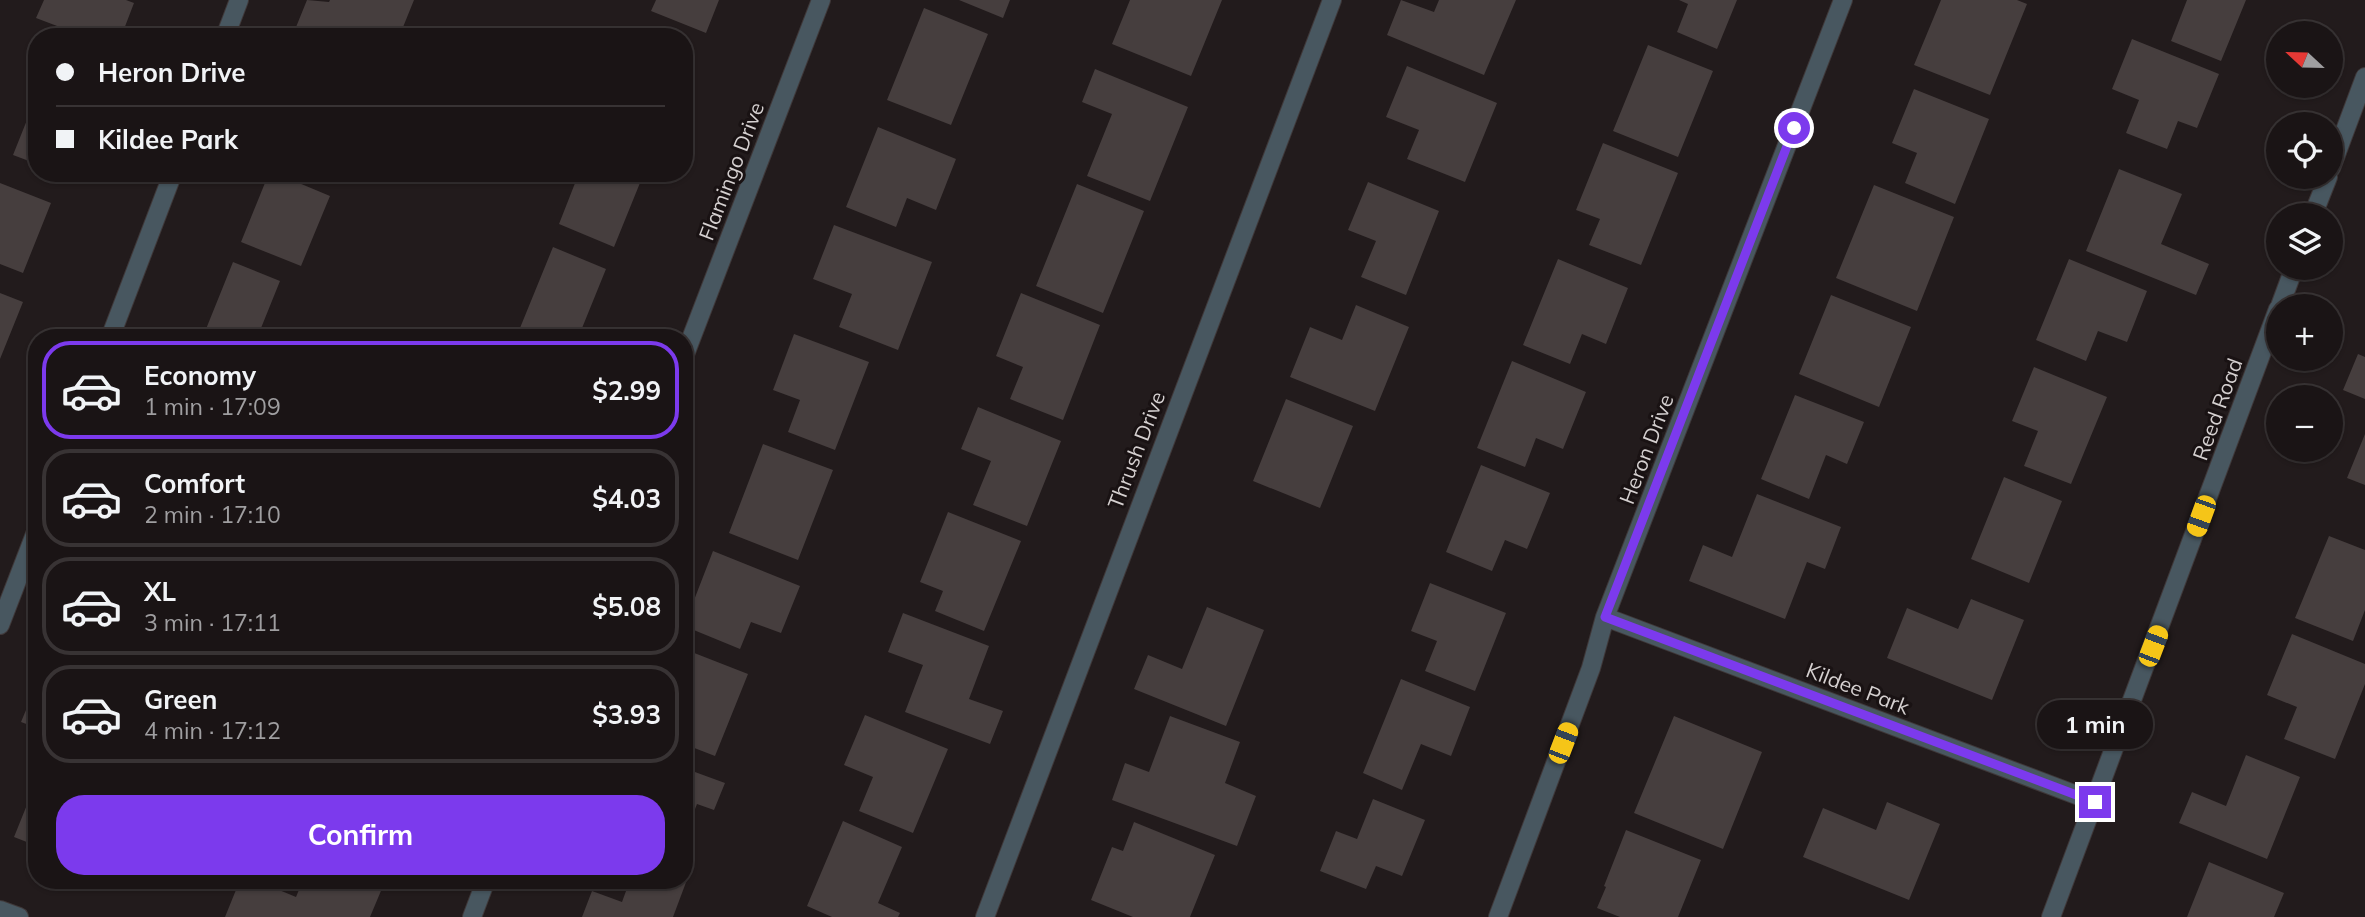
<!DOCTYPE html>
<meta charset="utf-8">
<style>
body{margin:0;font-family:Mulish,sans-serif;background:#272122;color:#f1f3f6;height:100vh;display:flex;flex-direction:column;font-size:26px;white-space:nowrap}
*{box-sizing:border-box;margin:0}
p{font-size:23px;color:#9f9ea0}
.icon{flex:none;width:38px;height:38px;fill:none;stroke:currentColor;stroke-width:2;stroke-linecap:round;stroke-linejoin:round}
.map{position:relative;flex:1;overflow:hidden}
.details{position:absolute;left:28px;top:329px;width:665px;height:560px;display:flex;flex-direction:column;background:#1a1415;border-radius:28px;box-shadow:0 2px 5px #0004,0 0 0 2px #383334}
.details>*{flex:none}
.top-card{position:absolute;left:28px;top:28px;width:665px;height:154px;border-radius:28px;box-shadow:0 2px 5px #0004,0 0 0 2px #383334;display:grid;align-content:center;height:154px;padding:0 28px;background:#1a1415}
.needle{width:46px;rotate:292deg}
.buttons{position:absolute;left:2266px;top:21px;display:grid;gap:14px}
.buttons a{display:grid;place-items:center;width:77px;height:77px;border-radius:50%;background:#1a1415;box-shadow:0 2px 5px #0004,0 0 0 2px #383334;font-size:35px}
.end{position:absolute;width:32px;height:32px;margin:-16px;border:9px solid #7c3aed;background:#fff;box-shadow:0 0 0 4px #fff}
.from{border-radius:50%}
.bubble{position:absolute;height:49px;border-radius:24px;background:#1a1415;box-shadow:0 2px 5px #0004,0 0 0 2px #383334;font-size:23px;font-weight:700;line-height:49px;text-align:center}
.car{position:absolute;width:21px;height:42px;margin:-21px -10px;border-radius:9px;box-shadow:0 0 5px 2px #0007;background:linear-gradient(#f5c518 24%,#345 0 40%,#f5c518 0 76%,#345 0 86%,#f5c518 0)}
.top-card b{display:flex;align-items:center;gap:24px;height:66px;font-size:26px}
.top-card b+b{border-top:2px solid #383334}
.top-card i{width:18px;height:18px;background:#f1f3f6}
ul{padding:12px 0 0;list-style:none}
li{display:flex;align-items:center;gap:21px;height:98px;margin:0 14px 10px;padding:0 14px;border:4px solid #383334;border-radius:28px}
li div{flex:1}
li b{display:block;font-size:26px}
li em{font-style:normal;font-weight:700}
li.on{border-color:#7c3aed}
li>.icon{width:63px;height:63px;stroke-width:1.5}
.cta{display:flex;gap:14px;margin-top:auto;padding:14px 28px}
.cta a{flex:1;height:80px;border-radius:28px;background:#7c3aed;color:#fff;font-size:28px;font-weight:700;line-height:80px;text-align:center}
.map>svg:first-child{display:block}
</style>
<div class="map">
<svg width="2365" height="917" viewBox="0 0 2365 917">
<rect width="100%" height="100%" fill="#221b1c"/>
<!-- building -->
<path fill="#463e3e" d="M44,0H126L134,3L121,37H62L65,29L36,18Z
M307,0L329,2L330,0H414L399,37H292Z
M656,0H719L706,33L651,11Z
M959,0H1010L1003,18Z
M1130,0H1222L1191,76L1112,44Z
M1401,0L1434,12L1439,0H1516L1484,75L1387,35Z
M1679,0H1737L1717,49L1677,32L1688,4Z
M1941,0H2017L2027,4L1990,95L1914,65Z
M2187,0H2246L2221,61L2171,41Z
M924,8L988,34L951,125L887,100Z
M2132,39L2219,74L2197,128L2178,121L2167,149L2126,133L2139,100L2112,89Z
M1648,45L1713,71L1678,157L1613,131Z
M1407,66L1497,103L1465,182L1407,159L1419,130L1386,117Z
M1095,69L1188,107L1150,201L1087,176L1112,114L1082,102Z
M1914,89L1989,119L1955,204L1905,183L1917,153L1892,143Z
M37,95V164L13,155Z
M878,127L956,159L936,210L907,198L896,227L846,207Z
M1603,143L1678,173L1641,265L1589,245L1600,219L1576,210Z
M2119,169L2182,194L2161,244L2209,264L2196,295L2086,251Z
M269,173H275L330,196L301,266L241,242Z
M579,173H644L614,247L559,224Z
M1368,182L1439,211L1406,295L1361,277L1376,241L1348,230Z
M0,183L51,203L23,273L0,264Z
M1077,184L1144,211L1103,313L1036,286Z
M1874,185L1954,217L1917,311L1836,278Z
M834,225L932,262L898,350L839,327L852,294L813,279Z
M553,247L606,269L578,338H544L520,328Z
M1558,259L1628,288L1606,344L1582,334L1570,364L1523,345Z
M2069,259L2147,291L2127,342L2098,331L2086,361L2036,340Z
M233,262L280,281L257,338H214L204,334Z
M0,293L23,302L0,359Z
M1021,293L1100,325L1063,420L1010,399L1023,367L996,356Z
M1831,295L1911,327L1879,407L1799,374Z
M1356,305L1409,327L1375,411L1290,377L1310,327L1342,340Z
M794,334L869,362L835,450L788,432L800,400L773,390Z
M2358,354L2365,357V399L2343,390Z
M1512,361L1586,392L1563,449L1536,438L1525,467L1477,448Z
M2034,367L2107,397L2071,484L2024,466L2038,431L2012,421Z
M1795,395L1864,422L1847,464L1826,455L1809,499L1761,479Z
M1286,399L1353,426L1320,508L1253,481Z
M978,407L1061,441L1027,526L973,505L991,461L961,449Z
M2365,434V485L2347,478Z
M763,444L833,470L798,560L729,533Z
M1481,465L1550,493L1527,549L1505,540L1492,571L1446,552Z
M2004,477L2062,501L2029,583L1971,559Z
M1757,494L1841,527L1825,569L1807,562L1785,619L1689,581L1703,545L1732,557Z
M948,512L1021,541L984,631L935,611L943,591L920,582Z
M2329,536L2365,550V610L2353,641L2295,618Z
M713,551L800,586L781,633L751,622L740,649L684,626Z
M1430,583L1506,613L1475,691L1425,671L1437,641L1411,631Z
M1971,599L2024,620L1992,700L1887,658L1907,608L1958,629Z
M1207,607L1264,630L1226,726L1134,689L1148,655L1182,669Z
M903,613L989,646L969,699L1003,711L990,744L905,712L923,665L888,652Z
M2292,634L2365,664V684L2335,759L2284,739L2297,707L2267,695Z
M684,649L748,674L715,756L684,744Z
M1401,679L1470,707L1451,756L1421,744L1402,790L1363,773Z
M31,698L37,700V728L21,722Z
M865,715L948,749L913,833L859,811L873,777L844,765Z
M1170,716L1240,742L1225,783L1256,796L1237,846L1112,800L1125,763L1149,772Z
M1674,716L1762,752L1723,849L1634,813Z
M2246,755L2300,777L2267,859L2179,823L2192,792L2226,806Z
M684,768L725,783L714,810L697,804L684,837Z
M37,780V846L14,837Z
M1373,799L1425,820L1402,876L1376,866L1366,889L1320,871L1336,831L1357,839Z
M1887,802L1940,824L1909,900L1803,857L1823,808L1876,830Z
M843,821L902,847L878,903L900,913L898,917H832L807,906Z
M1134,822L1215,855L1190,917H1133L1091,900L1112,847L1123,851Z
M1626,830L1701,860L1678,917H1620L1597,908L1606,887L1604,886Z
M2209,862L2284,893L2274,917H2187Z
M684,875L688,877L673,917H582L592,891L622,902L630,880H684Z
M240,880H255L296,897L303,880H369L383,886L370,917H225Z"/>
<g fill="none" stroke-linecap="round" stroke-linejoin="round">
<defs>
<path id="minor" d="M225,37L239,0
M2331,168L2365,77
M2313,215L2328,177
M2280,306L2294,268
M110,338L173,173
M684,357L821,0
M1605,617L2095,802
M0,625L37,529
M0,910L19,917
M472,917L486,880
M985,917L1332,0
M1498,917L1591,668L1605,617L1843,0
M2051,917L2278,309"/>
</defs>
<!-- minor casing -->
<use href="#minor" stroke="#3f3839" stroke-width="20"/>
<!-- minor -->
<use href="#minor" stroke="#485760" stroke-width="18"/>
</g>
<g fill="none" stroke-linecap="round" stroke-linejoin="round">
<!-- route -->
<path stroke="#7c3aed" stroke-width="9" d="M1794,128L1605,617L2095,802"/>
</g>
<g text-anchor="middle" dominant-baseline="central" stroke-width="6" stroke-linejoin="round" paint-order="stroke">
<!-- street labels -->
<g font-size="21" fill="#d5d0d0" stroke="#191213">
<text transform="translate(731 171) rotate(-69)">Flamingo Drive</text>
<text transform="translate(2217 409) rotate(-70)">Reed Road</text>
<text transform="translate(1646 449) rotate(-69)">Heron Drive</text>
<text transform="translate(1136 450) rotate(-69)">Thrush Drive</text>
<text transform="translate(1858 688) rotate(21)">Kildee Park</text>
</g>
</g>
</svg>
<div class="buttons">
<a><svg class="needle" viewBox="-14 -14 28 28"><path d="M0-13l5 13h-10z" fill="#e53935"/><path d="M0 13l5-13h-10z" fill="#9f9ea0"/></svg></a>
<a><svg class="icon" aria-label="locate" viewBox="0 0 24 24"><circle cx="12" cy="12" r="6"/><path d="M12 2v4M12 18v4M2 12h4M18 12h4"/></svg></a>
<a><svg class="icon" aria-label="layers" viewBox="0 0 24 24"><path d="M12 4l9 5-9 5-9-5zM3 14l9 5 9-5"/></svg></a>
<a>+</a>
<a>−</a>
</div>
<i class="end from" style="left:1794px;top:128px"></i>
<i class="end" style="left:2095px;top:802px"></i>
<div class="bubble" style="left:2037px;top:700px;width:116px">1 min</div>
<i class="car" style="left:2201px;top:516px;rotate:200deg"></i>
<i class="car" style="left:2153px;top:646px;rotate:21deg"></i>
<i class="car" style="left:1563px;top:743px;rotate:21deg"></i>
<div class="top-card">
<b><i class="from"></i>Heron Drive</b>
<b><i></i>Kildee Park</b>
</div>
<section class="details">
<ul>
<li class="on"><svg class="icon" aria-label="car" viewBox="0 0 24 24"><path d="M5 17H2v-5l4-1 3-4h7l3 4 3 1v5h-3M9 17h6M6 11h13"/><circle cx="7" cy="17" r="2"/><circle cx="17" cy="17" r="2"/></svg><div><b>Economy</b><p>1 min · 17:09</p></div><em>$2.99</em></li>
<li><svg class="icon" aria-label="car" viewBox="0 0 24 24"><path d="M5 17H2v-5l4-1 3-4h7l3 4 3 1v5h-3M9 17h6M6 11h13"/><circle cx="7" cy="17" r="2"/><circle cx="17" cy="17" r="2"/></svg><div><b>Comfort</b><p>2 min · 17:10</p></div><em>$4.03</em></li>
<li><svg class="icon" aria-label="car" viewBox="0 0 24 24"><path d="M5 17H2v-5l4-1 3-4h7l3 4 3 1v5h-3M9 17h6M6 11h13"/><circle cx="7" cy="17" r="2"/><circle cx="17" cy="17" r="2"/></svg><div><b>XL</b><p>3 min · 17:11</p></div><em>$5.08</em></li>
<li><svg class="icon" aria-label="car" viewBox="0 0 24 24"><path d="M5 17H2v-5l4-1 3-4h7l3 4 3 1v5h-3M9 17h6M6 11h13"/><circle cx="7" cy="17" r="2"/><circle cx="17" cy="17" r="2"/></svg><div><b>Green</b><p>4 min · 17:12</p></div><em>$3.93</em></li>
</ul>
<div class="cta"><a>Confirm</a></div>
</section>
</div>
